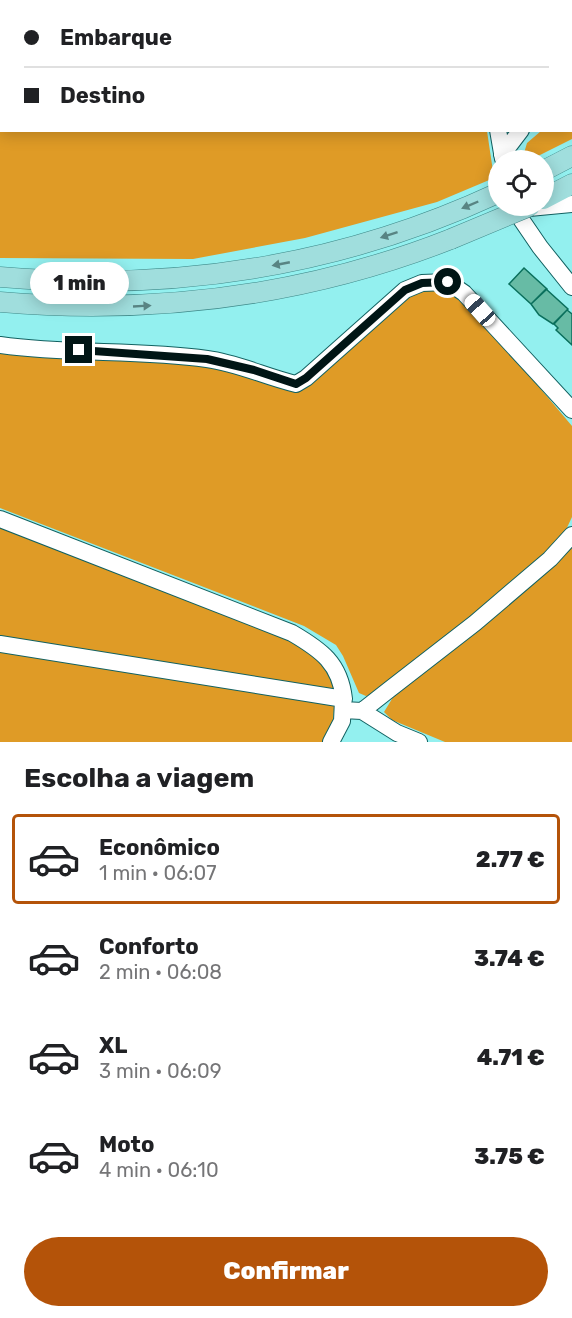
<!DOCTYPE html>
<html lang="pt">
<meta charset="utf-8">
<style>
body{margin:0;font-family:Rubik,sans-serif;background:#f6f6f6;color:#202124;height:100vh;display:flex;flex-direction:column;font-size:22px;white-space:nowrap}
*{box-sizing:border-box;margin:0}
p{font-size:20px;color:#757577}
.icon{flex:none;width:33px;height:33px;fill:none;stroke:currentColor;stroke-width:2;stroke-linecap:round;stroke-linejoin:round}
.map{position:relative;height:742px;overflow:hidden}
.side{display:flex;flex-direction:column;background:#fff;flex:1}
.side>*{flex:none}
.guide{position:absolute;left:0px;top:0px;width:573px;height:132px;box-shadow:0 3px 15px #0003;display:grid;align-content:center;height:132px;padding:0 24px;background:#fff}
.tools{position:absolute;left:488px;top:150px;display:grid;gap:12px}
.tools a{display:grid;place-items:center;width:66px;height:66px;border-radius:50%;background:#fff;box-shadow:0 3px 15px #0003;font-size:30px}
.end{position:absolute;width:27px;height:27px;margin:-14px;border:8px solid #001515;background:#fff;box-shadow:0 0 0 3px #fff}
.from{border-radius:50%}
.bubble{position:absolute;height:42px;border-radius:21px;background:#fff;box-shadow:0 3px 15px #0003;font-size:20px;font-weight:800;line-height:42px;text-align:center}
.car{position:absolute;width:18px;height:36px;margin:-18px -9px;border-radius:8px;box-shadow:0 0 4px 2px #0007;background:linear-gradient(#fff 24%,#345 0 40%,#fff 0 76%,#345 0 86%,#fff 0)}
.guide b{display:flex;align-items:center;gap:21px;height:57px;font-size:22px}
.guide b+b{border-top:2px solid #e0e0e0}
.guide i{width:15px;height:15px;background:#202124}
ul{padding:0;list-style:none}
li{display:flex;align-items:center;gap:18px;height:90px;margin:0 12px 9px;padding:0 12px;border:3px solid transparent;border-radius:6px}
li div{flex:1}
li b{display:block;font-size:22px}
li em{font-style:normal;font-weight:800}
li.on{border-color:#b45309}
li>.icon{width:54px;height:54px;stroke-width:1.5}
h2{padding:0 24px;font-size:27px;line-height:72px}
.primary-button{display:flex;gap:12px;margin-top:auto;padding:12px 24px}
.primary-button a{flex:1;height:69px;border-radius:36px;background:#b45309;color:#fff;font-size:24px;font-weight:800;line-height:69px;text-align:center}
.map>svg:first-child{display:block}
</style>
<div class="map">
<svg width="572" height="742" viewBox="0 0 572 742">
<rect width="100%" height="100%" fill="#93f0ef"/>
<!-- green -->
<path fill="#df9b26" d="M40,0H425L426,1L41,2Z
M0,100L2,130L487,131L494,178L437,202L305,238L193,259L0,258Z
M572,102V139L530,160H522L527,143L541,131L572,130Z
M443,287L474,310L572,426V517L564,534L536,566L377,693L366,696L359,693L343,656L336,645L304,626L0,508V348L210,364L295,391L417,290Z
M0,524L282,635L310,650L331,674L336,689L332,730L323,742H0Z
M572,543V742H445L392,720L384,712L395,694Z"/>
<!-- building -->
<path fill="#67bba5" stroke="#0a6f5c" stroke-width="1.5" d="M524,268L547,289L531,304L509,284Z
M546,289L568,309L553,324L539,315L531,304Z
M567,310L572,314V345L556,330L558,328L554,324Z"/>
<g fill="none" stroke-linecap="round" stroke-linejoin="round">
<defs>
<path id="minor" d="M433,0V2
M498,130L503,159
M502,155L521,130
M512,206L540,247L572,287
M529,208L572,204
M0,345C68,355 139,349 207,359C238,363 266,377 296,384L306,378L405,290L422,283L448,282L464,293L572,410
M0,519L292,633C321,650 340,663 344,699L0,644
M343,710L362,711L390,689L475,623L550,559L572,535
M362,711L397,733L419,742
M331,742L342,721L343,700"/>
<path id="major" d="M543,171L572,156
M543,199L572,184
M0,277C172,292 341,266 498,193
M0,302C155,315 306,296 451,239"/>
</defs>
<!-- minor casing -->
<use href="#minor" stroke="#126161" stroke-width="18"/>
<!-- major casing -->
<use href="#major" stroke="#3e8989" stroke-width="21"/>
<!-- path -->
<path stroke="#4b8484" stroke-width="2" stroke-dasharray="3 4.5" stroke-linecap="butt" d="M549,0L550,2
M572,22V23"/>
<!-- minor -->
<use href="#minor" stroke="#fff" stroke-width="16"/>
<!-- major -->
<use href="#major" stroke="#a0dedd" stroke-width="20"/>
<defs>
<path id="major-bridge" d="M451,239L530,206"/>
</defs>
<!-- major-bridge casing -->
<use href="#major-bridge" stroke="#3e8989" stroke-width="21" stroke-linecap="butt"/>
<!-- major-bridge -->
<use href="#major-bridge" stroke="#a0dedd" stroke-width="20"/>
</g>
<!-- one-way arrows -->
<defs><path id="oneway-solid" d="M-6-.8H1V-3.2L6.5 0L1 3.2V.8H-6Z" transform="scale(1.5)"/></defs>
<g fill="#588483">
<use href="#oneway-solid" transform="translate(470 205) rotate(157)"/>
<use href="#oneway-solid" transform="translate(389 235) rotate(162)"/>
<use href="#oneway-solid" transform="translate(281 264) rotate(169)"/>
<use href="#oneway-solid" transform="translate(142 306) rotate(-3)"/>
</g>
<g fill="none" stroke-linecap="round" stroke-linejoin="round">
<!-- route -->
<path stroke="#001515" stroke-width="8" d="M79,350L207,359L254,370L296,384L306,378L405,290L422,283L448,282"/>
</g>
</svg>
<div class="tools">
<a><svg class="icon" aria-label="locate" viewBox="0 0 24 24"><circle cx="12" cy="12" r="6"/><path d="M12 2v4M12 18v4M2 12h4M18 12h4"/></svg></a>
</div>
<i class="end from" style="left:448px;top:282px"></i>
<i class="end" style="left:79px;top:350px"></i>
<div class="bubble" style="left:30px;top:262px;width:99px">1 min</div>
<i class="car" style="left:480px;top:310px;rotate:318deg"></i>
<div class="guide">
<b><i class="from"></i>Embarque</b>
<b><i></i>Destino</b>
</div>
</div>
<section class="side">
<h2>Escolha a viagem</h2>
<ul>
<li class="on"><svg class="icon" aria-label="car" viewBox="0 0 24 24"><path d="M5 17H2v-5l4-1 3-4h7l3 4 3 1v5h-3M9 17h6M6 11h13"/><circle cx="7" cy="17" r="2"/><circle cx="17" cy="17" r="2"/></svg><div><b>Econômico</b><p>1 min · 06:07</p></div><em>2.77 €</em></li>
<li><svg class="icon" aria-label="car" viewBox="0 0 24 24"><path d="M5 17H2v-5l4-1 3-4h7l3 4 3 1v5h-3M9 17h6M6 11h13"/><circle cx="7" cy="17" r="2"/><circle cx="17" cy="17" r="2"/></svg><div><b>Conforto</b><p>2 min · 06:08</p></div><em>3.74 €</em></li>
<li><svg class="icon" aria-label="car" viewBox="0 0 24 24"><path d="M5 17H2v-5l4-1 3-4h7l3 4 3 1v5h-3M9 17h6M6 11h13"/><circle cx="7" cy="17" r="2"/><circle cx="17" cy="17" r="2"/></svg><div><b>XL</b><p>3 min · 06:09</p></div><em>4.71 €</em></li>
<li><svg class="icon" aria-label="car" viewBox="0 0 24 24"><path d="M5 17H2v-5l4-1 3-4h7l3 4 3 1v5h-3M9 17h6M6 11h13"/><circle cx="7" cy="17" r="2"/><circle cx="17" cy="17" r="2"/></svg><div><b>Moto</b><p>4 min · 06:10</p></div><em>3.75 €</em></li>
</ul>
<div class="primary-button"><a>Confirmar</a></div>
</section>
